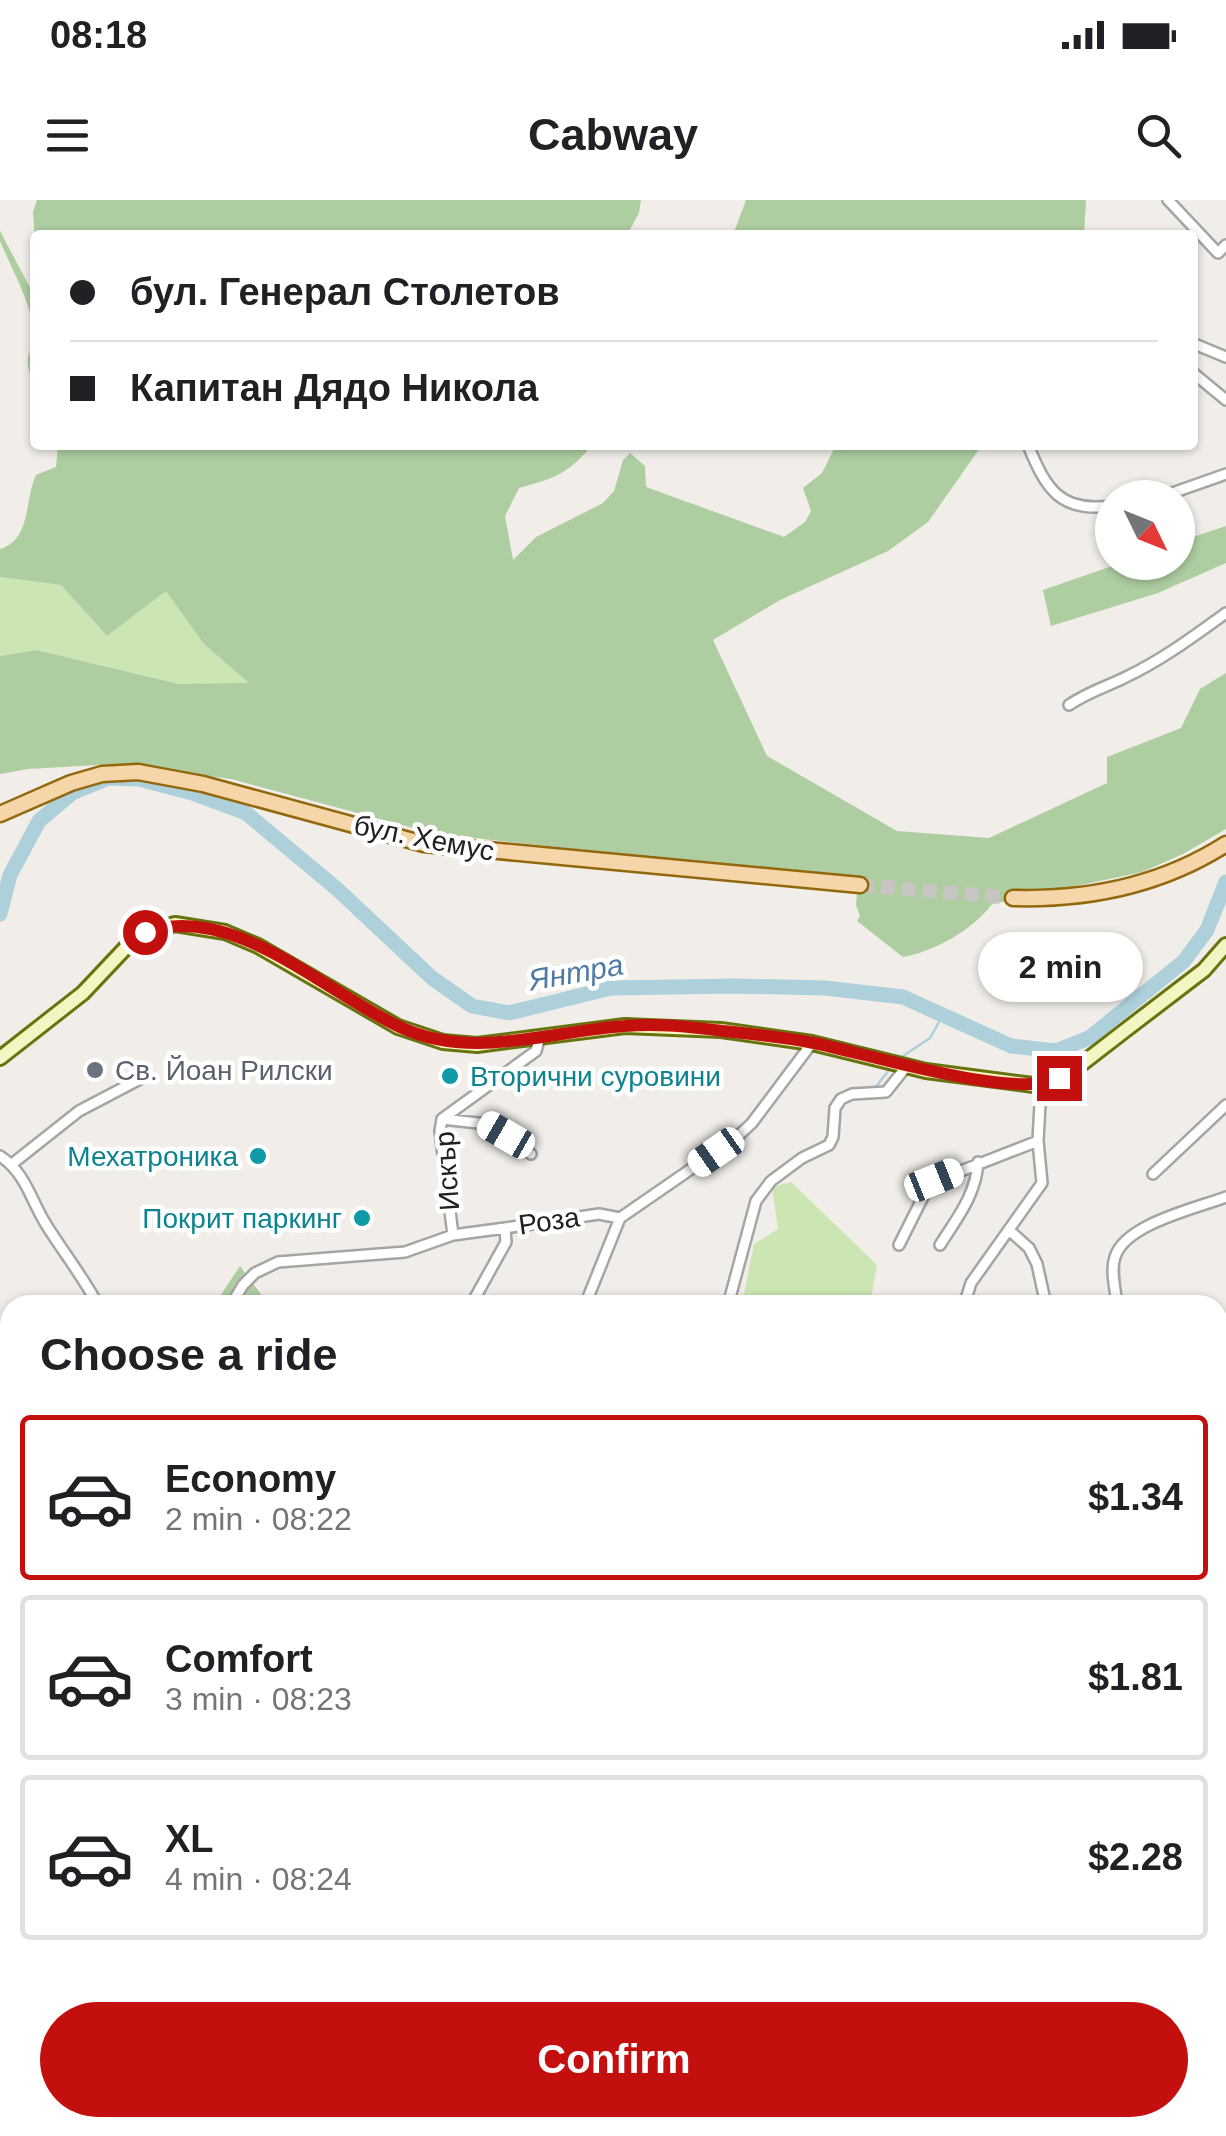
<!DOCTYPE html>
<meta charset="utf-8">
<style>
body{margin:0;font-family:Helvetica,sans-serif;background:#f2f2f2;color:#202124;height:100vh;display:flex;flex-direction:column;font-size:38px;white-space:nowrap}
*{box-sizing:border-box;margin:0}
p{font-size:32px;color:#757577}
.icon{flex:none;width:55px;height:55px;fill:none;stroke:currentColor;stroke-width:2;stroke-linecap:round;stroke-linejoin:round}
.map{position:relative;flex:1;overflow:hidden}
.details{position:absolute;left:0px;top:1095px;width:1228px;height:842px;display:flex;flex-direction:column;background:#fff;border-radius:30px 30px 0 0;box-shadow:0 2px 8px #0004}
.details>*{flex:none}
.top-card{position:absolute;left:30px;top:30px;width:1168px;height:220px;border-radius:10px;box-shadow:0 2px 8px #0004;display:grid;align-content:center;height:220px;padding:0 40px;background:#fff}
.needle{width:65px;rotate:133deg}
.fabs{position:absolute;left:1095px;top:280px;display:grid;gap:20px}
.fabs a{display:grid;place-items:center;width:100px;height:100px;border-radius:50%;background:#fff;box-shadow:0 2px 8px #0004;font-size:50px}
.end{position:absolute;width:45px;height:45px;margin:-22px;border:12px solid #c40f0f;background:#fff;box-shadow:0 0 0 5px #fff}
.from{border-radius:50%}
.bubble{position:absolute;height:70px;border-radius:35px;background:#fff;box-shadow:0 2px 8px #0004;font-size:32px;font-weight:800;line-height:70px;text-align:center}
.car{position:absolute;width:30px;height:60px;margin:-30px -15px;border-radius:12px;box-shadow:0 0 8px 2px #0007;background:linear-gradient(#fff 24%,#345 0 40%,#fff 0 76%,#345 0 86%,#fff 0)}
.top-card b{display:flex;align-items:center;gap:35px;height:95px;font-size:38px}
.top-card b+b{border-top:2px solid #e0e0e0}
.top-card i{width:25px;height:25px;background:#202124}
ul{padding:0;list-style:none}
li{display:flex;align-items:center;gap:30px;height:165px;margin:0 20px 15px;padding:0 20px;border:5px solid #e0e0e0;border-radius:10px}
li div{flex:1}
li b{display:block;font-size:38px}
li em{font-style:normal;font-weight:800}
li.on{border-color:#c40f0f}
li>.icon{width:90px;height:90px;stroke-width:1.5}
h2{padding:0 40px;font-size:45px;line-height:120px}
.cta{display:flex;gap:20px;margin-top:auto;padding:20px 40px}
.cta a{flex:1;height:115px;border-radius:60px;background:#c40f0f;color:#fff;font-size:40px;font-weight:800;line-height:115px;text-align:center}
.status{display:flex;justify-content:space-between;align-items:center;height:70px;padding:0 50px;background:#fff;direction:ltr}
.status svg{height:28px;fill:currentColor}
header{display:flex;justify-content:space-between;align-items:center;height:130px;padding:0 40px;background:#fff;font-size:45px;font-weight:800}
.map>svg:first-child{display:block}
</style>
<div class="status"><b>08:18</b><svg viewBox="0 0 49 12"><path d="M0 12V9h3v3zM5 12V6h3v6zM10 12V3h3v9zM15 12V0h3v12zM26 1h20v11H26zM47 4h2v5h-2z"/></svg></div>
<header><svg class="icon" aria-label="menu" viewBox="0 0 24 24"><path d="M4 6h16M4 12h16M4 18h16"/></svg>Cabway<svg class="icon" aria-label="search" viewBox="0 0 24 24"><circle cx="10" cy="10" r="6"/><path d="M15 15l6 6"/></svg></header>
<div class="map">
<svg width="1226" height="1936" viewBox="0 0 1226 1936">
<rect width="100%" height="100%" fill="#f1eee9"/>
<!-- grass -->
<path fill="#cce6b3" d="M0,377L61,385L107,436L166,390L204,444L251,484H179L36,450L0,456Z
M791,982L877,1065L870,1105L742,1104L754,1044L778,1029L772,987Z
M1219,1453L1226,1455V1558L1218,1560Z
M606,1928H712L713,1936H612Z
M795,1928H846L851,1936H799Z"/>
<!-- forest -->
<path fill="#aecda1" d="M37,0H641L639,13L627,35H35V40L33,12Z
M746,0H1086L1084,35H733Z
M0,31L35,97V185C17,152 39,149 33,124C27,96 11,67 0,41Z
M58,245H592C569,274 554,278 519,288L505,316L513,360L536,337L603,303L614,291L623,260L630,253L645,266L646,287L784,337L805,322L811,311L803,288L822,273L836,245H982L928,322L888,351L780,400L713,440L767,556L897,631L989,638L1107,583V557L1181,528L1200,489L1226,473V629L1183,654L1142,672L992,704C973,730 933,752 903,757L857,721L860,716L856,705L858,680L436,634L231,579L115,564L28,569L0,574V456L36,450L179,484L249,483L204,444L166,391L107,436L61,385L0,377V349C32,339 24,300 36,275L56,267Z
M1226,326V363L1158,393L1051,426L1043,390L1121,363L1178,362V342Z
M240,1066L269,1105H214Z
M1218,1242L1226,1252V1455L1218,1454Z
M10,1254V1811L0,1800V1362L5,1344L0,1336V1257Z
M1218,1848L1226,1853V1936H851L846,1928H1218Z
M225,1928H605L612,1936H224Z
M712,1928H795L799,1936H713Z"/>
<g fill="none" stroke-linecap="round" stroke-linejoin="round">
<!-- stream -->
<path stroke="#add0db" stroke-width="2.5" d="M897,860L930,838L943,815
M875,888L892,866"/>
<!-- river -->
<path stroke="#add0db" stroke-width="15" d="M0,714L10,675L39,621L72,593L108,578L139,579L192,593L246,613L337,689L432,778L472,806L509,813L611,788L735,786L825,788L903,797L1011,846L1056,851L1089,838L1184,761L1207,730L1226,682"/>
<!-- primary-tunnel -->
<path stroke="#c7c5c1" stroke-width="14" stroke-dasharray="14 7" stroke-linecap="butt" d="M860,685L1013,698"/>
<defs>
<path id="street" d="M1168,0L1218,53L1226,45
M1192,143L1226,157
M1192,172L1226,200
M1028,245C1046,289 1060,313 1112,306
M1158,298L1226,274
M1069,505C1088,492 1106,487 1126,477C1162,460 1194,436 1226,413
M442,919L487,924L531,954
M0,956C26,973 31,1001 47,1026C64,1053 83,1077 98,1105
M12,964L79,911L140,879
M1153,974L1226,905
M1010,1031L1029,1048L1037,1064L1046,1105
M453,1035L440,931L442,919L536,851L540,836
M899,1045L930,983L1038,941
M940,1045C957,1018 976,995 978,962
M231,1105L243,1085L255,1073L278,1062L405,1052L453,1035L505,1028
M471,1105L506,1042L505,1028L599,1014L620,1018
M585,1105L620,1018L736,938L752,923L812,843
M728,1105L756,1001L771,981L802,958L829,945L833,937L835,908L841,899L852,894L886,892L906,867
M964,1105L971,1083L1042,983L1038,941L1041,886
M1117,1105C1116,1091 1110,1071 1115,1057C1125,1024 1197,1008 1226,997
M0,1217L10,1216
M719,1928L726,1936"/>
<path id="secondary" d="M0,858L83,793L133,740L145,732L175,724L225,732L258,746L398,827L443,842L477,845L625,826L721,830L812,843L926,871L1041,886L1070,873L1123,832L1204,770L1226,745"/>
<path id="primary" d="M0,614L71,583L102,574L138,572L203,584L424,644L860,685
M1013,698C1088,700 1162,685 1226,644"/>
</defs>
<!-- street casing -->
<use href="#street" stroke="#a5a5a5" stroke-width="14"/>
<!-- secondary casing -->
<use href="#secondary" stroke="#68730d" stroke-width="18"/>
<!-- primary casing -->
<use href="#primary" stroke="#93670b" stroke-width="19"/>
<!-- street -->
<use href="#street" stroke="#fff" stroke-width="9"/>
<!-- secondary -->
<use href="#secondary" stroke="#f3f6c2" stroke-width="12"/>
<!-- primary -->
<use href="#primary" stroke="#f6d5a9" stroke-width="14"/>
</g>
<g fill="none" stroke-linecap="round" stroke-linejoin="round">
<!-- route -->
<path stroke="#c40f0f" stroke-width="12" d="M145,732C234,702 324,792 400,827C472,861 549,831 625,826C657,823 692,827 723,831C753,834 785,837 814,843C865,853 1018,901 1059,878"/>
</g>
<!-- markers -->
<circle fill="#6b7280" stroke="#fff" stroke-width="4" cx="95" cy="870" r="10"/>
<g fill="#0f9aa8" stroke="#fff" stroke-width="4">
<circle cx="450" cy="876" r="10"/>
<circle cx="258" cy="956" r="10"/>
<circle cx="362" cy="1018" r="10"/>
</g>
<g text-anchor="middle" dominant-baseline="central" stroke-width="9" stroke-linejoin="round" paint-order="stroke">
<!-- street labels -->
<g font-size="28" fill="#212121" stroke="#fff">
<text transform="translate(424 638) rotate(11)">бул. Хемус</text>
<text transform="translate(447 971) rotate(-94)">Искър</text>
<text transform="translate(549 1021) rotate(-8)">Роза</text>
</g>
<!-- worship labels -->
<g font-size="28" fill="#5b616d" stroke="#fff" text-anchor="start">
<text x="115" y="870">Св. Йоан Рилски</text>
</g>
<!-- culture labels -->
<g font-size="28" fill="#0d838f" stroke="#fff" text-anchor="end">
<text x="470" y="876" text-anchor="start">Вторични суровини</text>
<text x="238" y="956">Мехатроника</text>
<text x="342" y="1018">Покрит паркинг</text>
</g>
<!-- water labels -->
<g font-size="30" font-style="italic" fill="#507aa3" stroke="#fff">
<text transform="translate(576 772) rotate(-10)">Янтра</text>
</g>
</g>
</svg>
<div class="fabs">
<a><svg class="needle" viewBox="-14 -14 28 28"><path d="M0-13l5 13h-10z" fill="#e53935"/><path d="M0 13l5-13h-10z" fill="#757577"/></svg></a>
</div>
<i class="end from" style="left:145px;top:732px"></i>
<i class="end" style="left:1059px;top:878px"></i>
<div class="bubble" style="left:978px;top:732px;width:165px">2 min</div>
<i class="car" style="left:506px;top:935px;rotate:300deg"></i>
<i class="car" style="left:716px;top:952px;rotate:235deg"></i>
<i class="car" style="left:934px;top:980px;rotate:68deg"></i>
<div class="top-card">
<b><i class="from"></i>бул. Генерал Столетов</b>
<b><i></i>Капитан Дядо Никола</b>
</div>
<section class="details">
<h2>Choose a ride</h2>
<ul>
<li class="on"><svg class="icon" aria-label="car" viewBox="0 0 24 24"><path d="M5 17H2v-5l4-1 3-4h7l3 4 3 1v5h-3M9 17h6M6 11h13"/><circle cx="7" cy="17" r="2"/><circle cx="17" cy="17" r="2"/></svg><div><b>Economy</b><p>2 min · 08:22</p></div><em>$1.34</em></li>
<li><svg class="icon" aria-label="car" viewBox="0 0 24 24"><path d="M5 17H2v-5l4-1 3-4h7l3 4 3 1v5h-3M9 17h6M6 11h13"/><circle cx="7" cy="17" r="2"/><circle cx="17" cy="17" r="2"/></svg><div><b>Comfort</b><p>3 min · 08:23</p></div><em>$1.81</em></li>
<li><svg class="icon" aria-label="car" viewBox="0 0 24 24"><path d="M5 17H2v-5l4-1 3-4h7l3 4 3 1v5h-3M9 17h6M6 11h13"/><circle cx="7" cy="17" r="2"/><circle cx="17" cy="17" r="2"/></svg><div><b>XL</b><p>4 min · 08:24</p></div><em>$2.28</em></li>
</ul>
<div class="cta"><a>Confirm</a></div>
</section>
</div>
